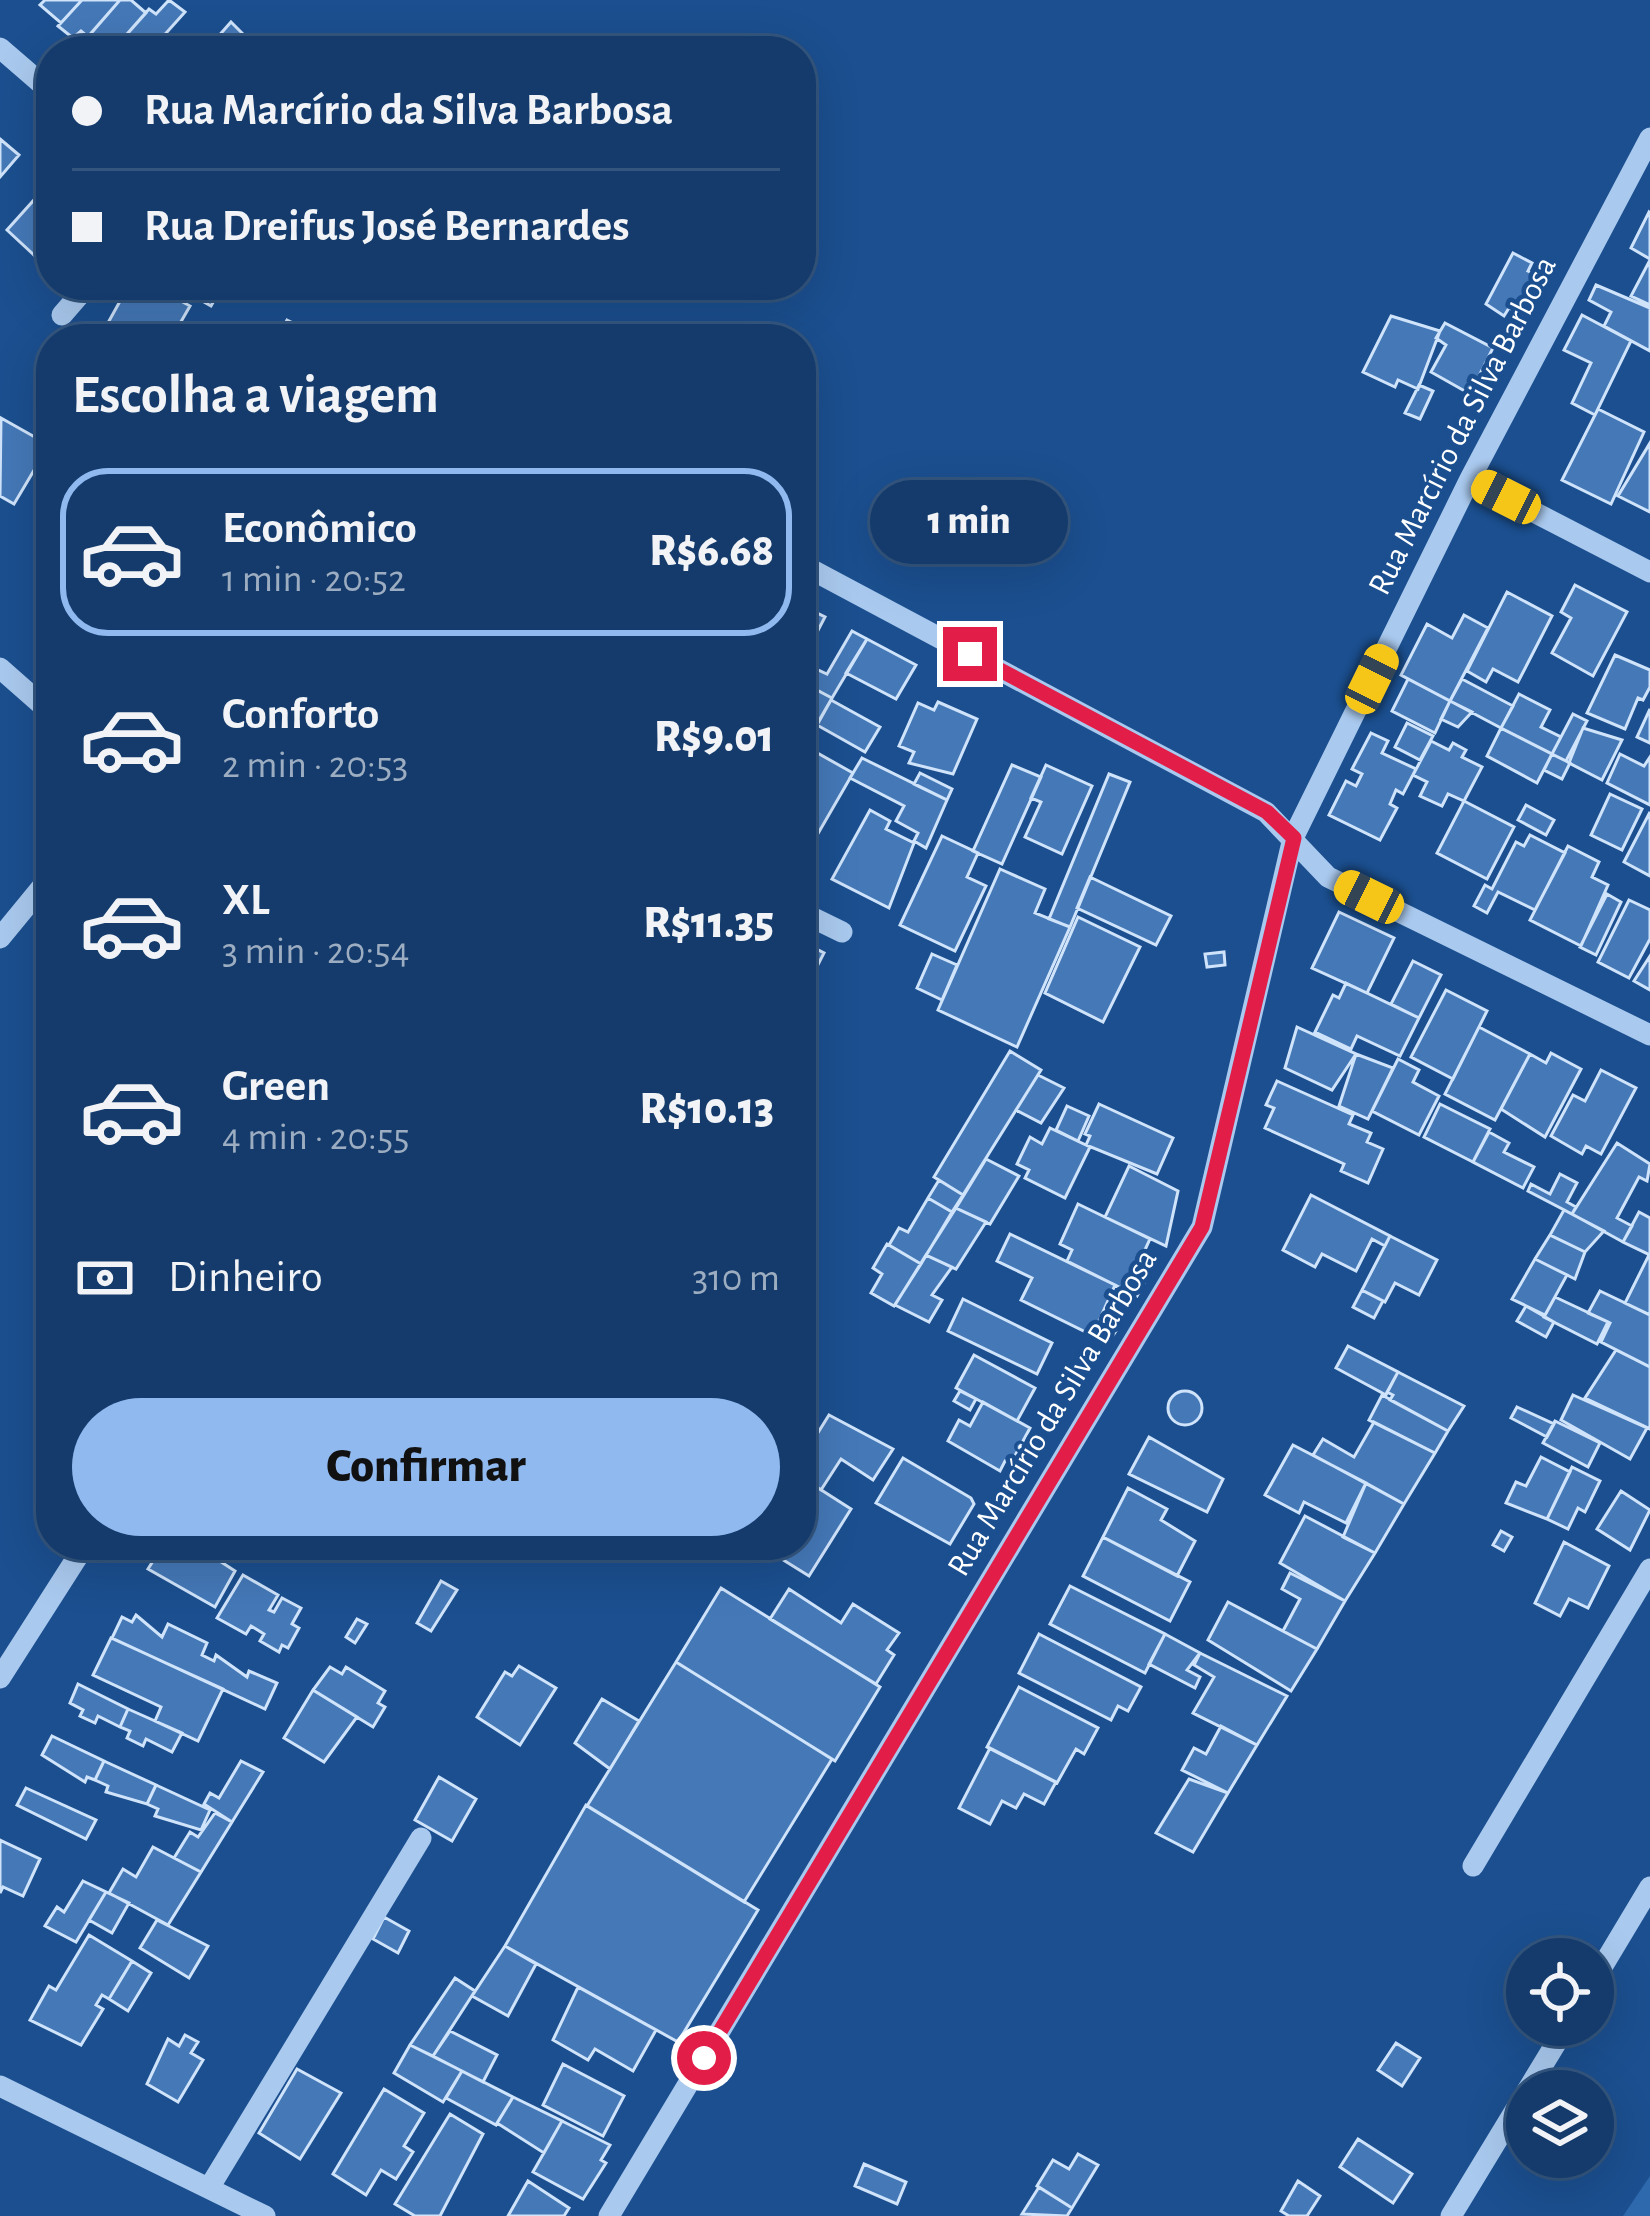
<!DOCTYPE html>
<html lang="pt">
<meta charset="utf-8">
<style>
body{margin:0;font-family:"Alegreya Sans",sans-serif;background:#214673;color:#f1f3f6;height:100vh;display:flex;flex-direction:column;font-size:45px;white-space:nowrap}
*{box-sizing:border-box;margin:0}
p{font-size:39px;color:#9dadc1}
.icon{flex:none;width:66px;height:66px;fill:none;stroke:currentColor;stroke-width:2;stroke-linecap:round;stroke-linejoin:round}
.map{position:relative;flex:1;overflow:hidden}
.side{position:absolute;left:36px;top:324px;width:780px;height:1236px;display:flex;flex-direction:column;background:#143b6b;border-radius:48px;box-shadow:0 12px 48px #0002,0 0 0 3px #33557e}
.side>*{flex:none}
.top-card{position:absolute;left:36px;top:36px;width:780px;height:264px;border-radius:48px;box-shadow:0 12px 48px #0002,0 0 0 3px #33557e;display:grid;align-content:center;height:264px;padding:0 36px;background:#143b6b}
.tools{position:absolute;left:1506px;top:1938px;display:grid;gap:24px}
.tools a{display:grid;place-items:center;width:108px;height:108px;border-radius:50%;background:#143b6b;box-shadow:0 12px 48px #0002,0 0 0 3px #33557e;font-size:60px}
.end{position:absolute;width:54px;height:54px;margin:-27px;border:15px solid #e11d48;background:#fff;box-shadow:0 0 0 6px #fff}
.from{border-radius:50%}
.bubble{position:absolute;height:84px;border-radius:42px;background:#143b6b;box-shadow:0 12px 48px #0002,0 0 0 3px #33557e;font-size:39px;font-weight:800;line-height:84px;text-align:center}
.car{position:absolute;width:36px;height:72px;margin:-36px -18px;border-radius:15px;box-shadow:0 0 9px 3px #0007;background:linear-gradient(#f5c518 24%,#345 0 40%,#f5c518 0 76%,#345 0 86%,#f5c518 0)}
.top-card b{display:flex;align-items:center;gap:42px;height:114px;font-size:45px}
.top-card b+b{border-top:3px solid #33557e}
.top-card i{width:30px;height:30px;background:#f1f3f6}
ul{padding:0;list-style:none}
li{display:flex;align-items:center;gap:36px;height:168px;margin:0 24px 18px;padding:0 12px;border:6px solid transparent;border-radius:48px}
li div{flex:1}
li b{display:block;font-size:45px}
li em{font-style:normal;font-weight:800}
li.selected{border-color:#90b9f0}
li>.icon{width:108px;height:108px;stroke-width:1.5}
h2{padding:0 36px;font-size:54px;line-height:144px}
.pay{display:flex;align-items:center;gap:30px;height:132px;padding:0 36px;font-size:45px}
.pay p{margin-inline-start:auto}
.action{display:flex;gap:24px;margin-top:auto;padding:24px 36px}
.action a{flex:1;height:138px;border-radius:72px;background:#90b9f0;color:#111;font-size:48px;font-weight:800;line-height:138px;text-align:center}
.map>svg:first-child{display:block}
</style>
<div class="map">
<svg width="1650" height="2216" viewBox="0 0 1650 2216">
<rect width="100%" height="100%" fill="#1b4f8f"/>
<!-- green -->
<path fill="#2e69ad" d="M1650,2176V2216H1623Z"/>
<!-- building -->
<path fill="#4478b7" stroke="#cfe3fa" stroke-width="3" d="M82,0H120L88,37L81,31L73,38L58,26Z
M82,0L61,23L40,5L45,0Z
M120,0H131L146,13L112,51H82L78,48Z
M169,0L185,12L150,51H112L149,9L156,14Z
M231,22L242,33L227,50L216,39Z
M164,35L182,51H150Z
M0,139L19,155L0,177Z
M51,181V236L34,255L7,230Z
M1649,212L1650,213V259L1631,248Z
M1513,253L1532,263L1528,271L1543,278L1523,315L1509,308L1504,316L1486,304Z
M1650,260V305L1631,296Z
M129,285H152L190,306L171,339H99Z
M188,285H223L211,306L190,294Z
M1596,285L1650,308V351L1604,326L1611,312L1589,300Z
M1582,315L1631,341L1595,415L1572,403L1591,363L1564,350Z
M1391,316L1440,331L1418,389L1398,380L1395,387L1363,372Z
M287,320L301,327L295,339H277Z
M1445,323L1493,348L1470,394L1431,372L1446,345L1436,338Z
M1419,385L1433,391L1420,419L1405,413Z
M1598,409L1644,432L1611,504L1562,480Z
M1,418L49,445L14,504L0,496Z
M51,441V467L40,460Z
M1650,443V512L1618,496Z
M1575,585L1627,612L1593,676L1552,653L1571,618L1561,612Z
M1507,592L1552,616L1518,682L1493,669L1486,682L1467,671Z
M801,605L825,617L801,663Z
M1464,615L1488,628L1450,701L1401,675L1427,624L1452,638Z
M852,631L867,639L832,698L809,686L818,670L827,674Z
M867,639L916,665L896,699L846,673Z
M1615,655L1650,670V687L1643,700L1638,698L1625,729L1587,713Z
M1408,679L1450,701L1435,733L1392,711Z
M1462,679L1513,706L1501,728L1450,701Z
M802,682L832,698L801,752V685Z
M1519,694L1550,710L1541,727L1561,737L1552,754L1501,728Z
M831,700L880,727L865,752L817,725Z
M1450,701L1472,712L1458,727L1441,719Z
M938,702L977,719L953,774L909,763L914,752L899,746L918,703L934,710Z
M1650,709V743L1637,737Z
M1573,714L1587,721L1566,761L1552,754Z
M1407,723L1433,736L1420,760L1395,747Z
M1501,728L1552,754L1537,783L1487,756Z
M1583,728L1622,740L1602,780L1569,763Z
M1371,733L1388,741L1382,753L1416,769L1403,794L1396,790L1390,804L1397,808L1380,840L1329,815L1346,781L1356,786L1362,774L1352,769Z
M1431,741L1449,750L1453,743L1466,750L1462,757L1482,767L1464,801L1448,794L1442,806L1420,796L1427,782L1413,775Z
M805,746L853,773L801,863V752Z
M1552,754L1570,763L1562,779L1544,770Z
M1620,754L1644,766L1650,757V805L1607,783Z
M862,758L947,800L926,848L914,841L918,833L896,821L904,806L850,778Z
M1012,765L1041,777L1002,864L973,851Z
M1046,765L1092,786L1062,854L1025,837L1041,802L1031,798Z
M920,773L952,789L947,800L914,784Z
M1109,774L1130,782L1070,927L1049,919Z
M1610,794L1642,809L1622,850L1591,835Z
M1464,801L1514,827L1487,879L1437,853Z
M1526,805L1554,820L1546,835L1518,820Z
M870,810L890,821L886,829L914,843L889,908L832,879Z
M1650,812V876L1624,862Z
M1530,835L1565,853L1535,910L1498,892L1487,913L1474,906L1485,885L1492,889L1516,842L1524,846Z
M942,836L978,853L967,877L986,886L955,951L900,925Z
M1568,846L1599,862L1592,877L1608,885L1581,946L1530,920Z
M1000,869L1045,889L1035,913L1070,927L1017,1047L938,1010Z
M1090,877L1171,916L1156,945L1077,908Z
M1607,894L1621,902L1596,955L1580,947Z
M1629,900L1650,910V939L1629,978L1598,962Z
M1339,912L1394,938L1367,993L1312,968Z
M1078,917L1140,947L1103,1022L1045,993Z
M801,941L824,953L805,990L801,988Z
M1224,952L1225,965L1207,967L1205,954Z
M932,954L957,965L942,1000L917,988Z
M1650,956V990L1634,981Z
M1413,961L1441,975L1419,1018L1391,1004Z
M1346,983L1419,1018L1400,1056L1357,1036L1351,1049L1315,1032L1333,995L1339,998Z
M1446,990L1487,1011L1453,1079L1411,1057Z
M1297,1027L1356,1054L1332,1090L1285,1068Z
M1479,1027L1530,1054L1495,1120L1445,1094Z
M1010,1051L1041,1070L963,1195L934,1177Z
M1551,1053L1581,1069L1545,1137L1501,1109L1530,1054L1546,1063Z
M1356,1054L1393,1068L1368,1119L1339,1106Z
M1398,1059L1419,1070L1413,1082L1439,1096L1419,1135L1372,1111Z
M1601,1070L1636,1088L1601,1154L1586,1146L1582,1154L1551,1136L1573,1095L1585,1101Z
M1038,1075L1064,1088L1041,1123L1016,1110Z
M1277,1081L1353,1115L1349,1124L1371,1133L1367,1142L1383,1149L1368,1183L1341,1171L1344,1164L1265,1128L1274,1108L1266,1105Z
M1099,1104L1173,1138L1157,1174L1086,1145L1090,1136L1085,1134Z
M1440,1104L1490,1129L1473,1162L1424,1137Z
M1067,1106L1089,1116L1078,1141L1056,1130Z
M1050,1128L1090,1147L1065,1198L1025,1178L1029,1170L1017,1164L1030,1137L1042,1144Z
M1489,1132L1509,1143L1504,1152L1534,1167L1523,1188L1473,1162Z
M1617,1143L1650,1164L1647,1181L1639,1177L1617,1218L1632,1226L1623,1242L1572,1214Z
M986,1159L1019,1176L990,1224L956,1208Z
M1129,1166L1178,1191L1166,1246L1105,1217Z
M1560,1174L1577,1183L1567,1202L1576,1207L1572,1214L1528,1191L1531,1184L1550,1194Z
M939,1180L963,1195L952,1212L928,1198Z
M1311,1195L1390,1236L1385,1246L1372,1239L1356,1271L1322,1254L1315,1267L1283,1250Z
M928,1198L952,1212L921,1264L889,1245L899,1228L908,1232Z
M1078,1204L1150,1239L1133,1276L1145,1281L1137,1296L1067,1261L1072,1250L1060,1244Z
M956,1208L986,1222L956,1269L926,1255Z
M1564,1210L1604,1231L1585,1252L1550,1235Z
M1639,1212L1650,1218V1255L1623,1242Z
M1010,1234L1115,1285L1098,1323L1116,1331L1108,1343L1021,1300L1032,1278L997,1261Z
M1550,1235L1585,1252L1575,1279L1535,1259Z
M1390,1236L1437,1260L1419,1295L1395,1283L1385,1302L1362,1290Z
M887,1244L921,1264L894,1306L871,1293L882,1274L873,1268Z
M926,1255L952,1267L932,1295L942,1300L929,1322L895,1305Z
M1649,1255H1650V1315L1625,1303Z
M1535,1259L1567,1275L1545,1315L1512,1299Z
M1362,1290L1383,1301L1374,1318L1353,1307Z
M1600,1291L1650,1315V1367L1601,1342L1610,1323L1588,1313Z
M1555,1297L1608,1322L1597,1344L1544,1317Z
M963,1299L1052,1343L1037,1374L948,1331Z
M1526,1306L1554,1322L1546,1337L1517,1321Z
M1348,1346L1398,1372L1386,1395L1336,1368Z
M1616,1350L1650,1367V1429L1585,1398Z
M974,1355L1035,1388L1017,1421L956,1388Z
M1398,1372L1464,1406L1448,1431L1390,1400L1393,1395L1387,1392Z
M1168 1408a17 17 0 1 1 34 0a17 17 0 1 1-34 0Z
M960,1391L976,1399L970,1410L954,1401Z
M1382,1395L1448,1431L1435,1453L1369,1420Z
M1573,1395L1647,1428L1630,1459L1561,1420Z
M983,1402L1030,1428L1011,1463L1005,1461L1000,1471L948,1441L959,1420L970,1426Z
M1517,1407L1554,1424L1547,1437L1511,1418Z
M829,1415L893,1449L873,1480L841,1459L821,1490L801,1477V1460Z
M1555,1421L1600,1443L1588,1467L1543,1443Z
M1374,1422L1435,1453L1404,1504L1313,1455L1323,1439L1354,1457Z
M1149,1437L1223,1479L1207,1512L1129,1474Z
M1293,1445L1366,1483L1346,1523L1304,1502L1299,1513L1265,1495Z
M1541,1457L1570,1472L1547,1519L1506,1503L1516,1482L1526,1486Z
M903,1458L971,1498L974,1504L950,1544L876,1503Z
M1572,1467L1600,1481L1585,1512L1578,1508L1568,1529L1547,1519Z
M801,1477L851,1509L809,1576L759,1545H801Z
M1366,1483L1404,1504L1375,1553L1343,1537Z
M1128,1488L1167,1509L1161,1520L1195,1541L1177,1576L1103,1537Z
M1621,1491L1650,1510L1630,1550L1597,1529Z
M1305,1516L1375,1553L1345,1601L1280,1563Z
M1501,1531L1512,1537L1504,1551L1493,1545Z
M1103,1537L1190,1582L1170,1621L1083,1576Z
M1564,1542L1609,1566L1588,1608L1569,1599L1560,1616L1535,1603Z
M155,1545H195L235,1571L215,1607L148,1569L158,1553L152,1550Z
M1290,1573L1345,1601L1317,1649L1283,1631L1300,1599L1282,1589Z
M243,1575L278,1595L269,1610L274,1612L282,1598L301,1608L292,1624L299,1628L288,1648L282,1645L279,1652L260,1641L264,1634L251,1626L246,1634L217,1618Z
M441,1581L457,1590L431,1631L417,1623Z
M1070,1586L1165,1634L1145,1673L1050,1624Z
M721,1588L880,1687L835,1761L676,1662Z
M789,1589L841,1623L853,1604L899,1633L887,1650L894,1655L876,1684L770,1619Z
M1228,1602L1317,1649L1291,1691L1208,1640Z
M136,1615L162,1637L168,1624L207,1643L202,1655L214,1661L216,1655L247,1677L249,1671L277,1683L265,1709L112,1638L122,1617L132,1622Z
M357,1619L367,1624L355,1643L346,1637Z
M1039,1634L1141,1687L1128,1711L1118,1706L1111,1720L1019,1673Z
M1165,1634L1200,1653L1187,1670L1200,1677L1195,1688L1149,1664Z
M111,1638L223,1689L198,1741L155,1721L161,1707L93,1675Z
M1200,1653L1287,1696L1257,1745L1193,1713L1214,1677L1194,1665Z
M676,1662L832,1759L744,1902L587,1806Z
M519,1666L556,1688L520,1745L477,1717L505,1672L512,1676Z
M330,1667L342,1674L346,1667L385,1691L378,1703L385,1707L373,1727L313,1690Z
M78,1684L128,1709L120,1727L98,1716L95,1723L80,1716L83,1710L70,1703Z
M1019,1687L1098,1728L1084,1754L1076,1749L1057,1783L987,1747Z
M313,1690L357,1717L324,1762L284,1738Z
M602,1699L639,1721L610,1769L575,1743Z
M128,1709L182,1733L172,1752L146,1739L143,1746L127,1738L130,1731L120,1727Z
M1221,1726L1257,1745L1228,1793L1182,1770L1194,1748L1206,1754Z
M52,1736L104,1761L95,1780L87,1777L85,1782L42,1755Z
M990,1748L1056,1782L1044,1804L1024,1794L1016,1808L1002,1801L990,1824L959,1808Z
M104,1761L156,1785L147,1804L106,1792L108,1786L95,1780Z
M241,1761L263,1772L232,1822L204,1804L210,1793L219,1798Z
M439,1777L476,1799L452,1841L415,1820Z
M1189,1779L1228,1793L1193,1852L1156,1833Z
M156,1785L210,1810L201,1830L155,1816L158,1809L147,1804Z
M26,1788L96,1820L86,1839L17,1805Z
M586,1805L758,1910L678,2042L505,1946Z
M215,1813L232,1822L201,1872L174,1858L190,1832L198,1837Z
M0,1840L40,1859L23,1896L3,1887L0,1893Z
M153,1847L201,1872L168,1925L109,1893L123,1869L136,1877Z
M83,1881L106,1892L76,1942L45,1926L57,1907L64,1912Z
M106,1892L129,1903L112,1933L89,1920Z
M384,1917L409,1931L398,1953L373,1939Z
M157,1920L208,1946L189,1978L140,1948Z
M89,1935L132,1961L109,1999L102,1995L96,2005L103,2009L81,2045L30,2020L49,1986L56,1990Z
M505,1946L536,1964L508,2016L472,1996Z
M132,1961L151,1973L128,2011L109,1999Z
M455,1978L475,1991L433,2056L410,2045Z
M578,1987L656,2030L633,2071L595,2049L588,2060L553,2040Z
M450,2031L497,2055L483,2082L433,2056Z
M185,2035L198,2042L191,2053L203,2060L178,2102L147,2084L168,2039L179,2046Z
M1396,2043L1420,2058L1402,2086L1378,2070Z
M410,2045L462,2071L443,2102L394,2073Z
M563,2064L624,2096L603,2136L543,2105Z
M297,2069L341,2093L300,2159L259,2133Z
M462,2071L513,2097L496,2125L446,2098Z
M384,2089L424,2113L404,2146L413,2152L396,2179L381,2170L366,2195L333,2174Z
M513,2097L562,2121L544,2153L497,2123Z
M450,2114L483,2134L440,2216H415L395,2204Z
M562,2121L610,2145L601,2160L606,2163L583,2199L533,2172Z
M1358,2139L1412,2174L1393,2203L1340,2167Z
M1078,2154L1098,2165L1072,2208L1037,2186L1053,2160L1069,2169Z
M864,2164L906,2182L897,2204L855,2186Z
M528,2181L569,2208L564,2216H508Z
M1298,2181L1320,2196L1307,2216H1289L1281,2211Z
M1039,2187L1072,2208L1067,2216L1022,2214Z"/>
<g fill="none" stroke-linecap="round" stroke-linejoin="round">
<!-- minor -->
<path stroke="#a9c9ee" stroke-width="21" d="M0,48L51,92
M62,315L88,285
M1470,479L1650,572
M801,564L1266,812L1328,877L1650,1035
M0,668L51,713
M801,912L842,932
M0,938L51,876
M0,1678L85,1545
M1473,1866L1650,1569
M1593,1982L1650,1887
M0,2086L265,2216
M209,2188L421,1838
M609,2216L1202,1227L1293,838L1470,479L1650,138
M1451,2216L1567,2025"/>
</g>
<g fill="none" stroke-linecap="round" stroke-linejoin="round">
<!-- route -->
<path stroke="#e11d48" stroke-width="15" d="M704,2058L1202,1227L1294,838L1267,812L970,654"/>
</g>
<g text-anchor="middle" dominant-baseline="central" stroke-width="9" stroke-linejoin="round" paint-order="stroke">
<!-- street labels -->
<g font-size="33" fill="#fff" stroke="#1b4f8f">
<text transform="translate(1463 426) rotate(-63)">Rua Marcírio da Silva Barbosa</text>
<text transform="translate(1053 1413) rotate(-59)">Rua Marcírio da Silva Barbosa</text>
</g>
</g>
</svg>
<div class="tools">
<a><svg class="icon" aria-label="locate" viewBox="0 0 24 24"><circle cx="12" cy="12" r="6"/><path d="M12 2v4M12 18v4M2 12h4M18 12h4"/></svg></a>
<a><svg class="icon" aria-label="layers" viewBox="0 0 24 24"><path d="M12 4l9 5-9 5-9-5zM3 14l9 5 9-5"/></svg></a>
</div>
<i class="end from" style="left:704px;top:2058px"></i>
<i class="end" style="left:970px;top:654px"></i>
<div class="bubble" style="left:870px;top:480px;width:198px">1 min</div>
<i class="car" style="left:1506px;top:497px;rotate:297deg"></i>
<i class="car" style="left:1372px;top:679px;rotate:26deg"></i>
<i class="car" style="left:1369px;top:897px;rotate:296deg"></i>
<div class="top-card">
<b><i class="from"></i>Rua Marcírio da Silva Barbosa</b>
<b><i></i>Rua Dreifus José Bernardes</b>
</div>
<section class="side">
<h2>Escolha a viagem</h2>
<ul>
<li class="selected"><svg class="icon" aria-label="car" viewBox="0 0 24 24"><path d="M5 17H2v-5l4-1 3-4h7l3 4 3 1v5h-3M9 17h6M6 11h13"/><circle cx="7" cy="17" r="2"/><circle cx="17" cy="17" r="2"/></svg><div><b>Econômico</b><p>1 min · 20:52</p></div><em>R$6.68</em></li>
<li><svg class="icon" aria-label="car" viewBox="0 0 24 24"><path d="M5 17H2v-5l4-1 3-4h7l3 4 3 1v5h-3M9 17h6M6 11h13"/><circle cx="7" cy="17" r="2"/><circle cx="17" cy="17" r="2"/></svg><div><b>Conforto</b><p>2 min · 20:53</p></div><em>R$9.01</em></li>
<li><svg class="icon" aria-label="car" viewBox="0 0 24 24"><path d="M5 17H2v-5l4-1 3-4h7l3 4 3 1v5h-3M9 17h6M6 11h13"/><circle cx="7" cy="17" r="2"/><circle cx="17" cy="17" r="2"/></svg><div><b>XL</b><p>3 min · 20:54</p></div><em>R$11.35</em></li>
<li><svg class="icon" aria-label="car" viewBox="0 0 24 24"><path d="M5 17H2v-5l4-1 3-4h7l3 4 3 1v5h-3M9 17h6M6 11h13"/><circle cx="7" cy="17" r="2"/><circle cx="17" cy="17" r="2"/></svg><div><b>Green</b><p>4 min · 20:55</p></div><em>R$10.13</em></li>
</ul>
<div class="pay"><svg class="icon" aria-label="cash" viewBox="0 0 24 24"><path d="M3 7h18v10H3z"/><circle cx="12" cy="12" r="2"/></svg>Dinheiro<p>310 m</p></div>
<div class="action"><a>Confirmar</a></div>
</section>
</div>
